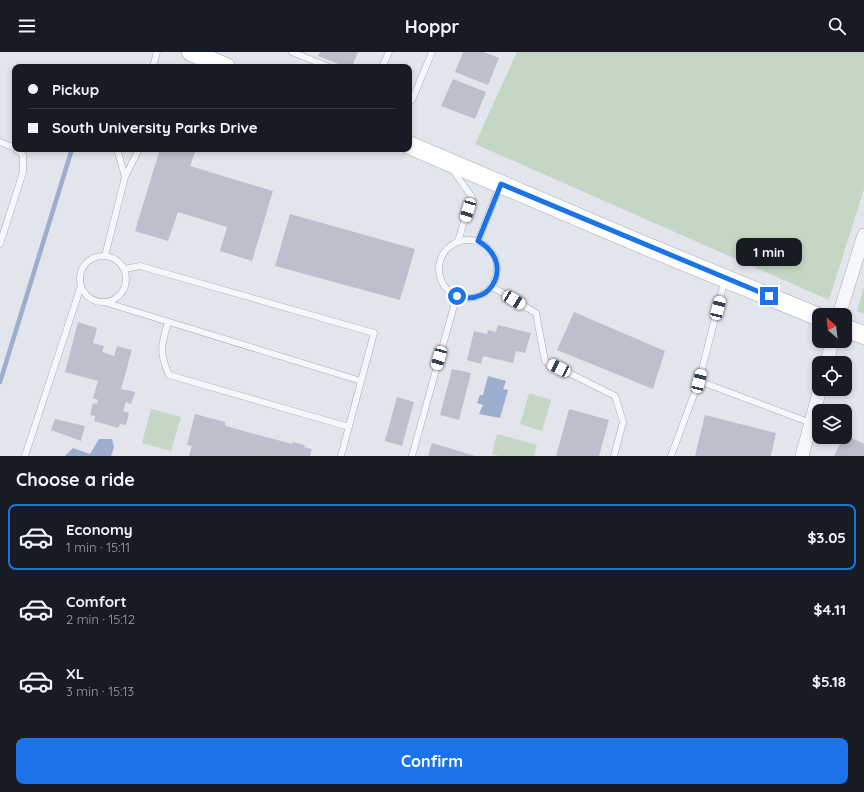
<!DOCTYPE html>
<meta charset="utf-8">
<style>
body{margin:0;font-family:Quicksand,sans-serif;background:#20242c;color:#f1f3f6;height:100vh;display:flex;flex-direction:column;font-size:15px;white-space:nowrap}
*{box-sizing:border-box;margin:0}
p{font-size:13px;color:#9ea1a6}
.icon{flex:none;width:22px;height:22px;fill:none;stroke:currentColor;stroke-width:2;stroke-linecap:round;stroke-linejoin:round}
.map{position:relative;height:404px;overflow:hidden}
.sheet{display:flex;flex-direction:column;background:#171b24;flex:1}
.sheet>*{flex:none}
.banner{position:absolute;left:12px;top:12px;width:400px;height:88px;border-radius:8px;box-shadow:0 2px 6px #0003;display:grid;align-content:center;height:88px;padding:0 16px;background:#171b24}
.needle{width:26px;rotate:332deg}
.fabs{position:absolute;left:812px;top:256px;display:grid;gap:8px}
.fabs a{display:grid;place-items:center;width:40px;height:40px;border-radius:8px;background:#171b24;box-shadow:0 2px 6px #0003;font-size:20px}
.end{position:absolute;width:18px;height:18px;margin:-9px;border:5px solid #1a73e8;background:#fff;box-shadow:0 0 0 2px #fff}
.from{border-radius:50%}
.bubble{position:absolute;height:28px;border-radius:8px;background:#171b24;box-shadow:0 2px 6px #0003;font-size:13px;font-weight:700;line-height:28px;text-align:center}
.car{position:absolute;width:12px;height:24px;margin:-12px -6px;border-radius:5px;box-shadow:0 0 3px 1px #0007;background:linear-gradient(#fff 24%,#345 0 40%,#fff 0 76%,#345 0 86%,#fff 0)}
.banner b{display:flex;align-items:center;gap:14px;height:38px;font-size:15px}
.banner b+b{border-top:1px solid #363941}
.banner i{width:10px;height:10px;background:#f1f3f6}
ul{padding:0;list-style:none}
li{display:flex;align-items:center;gap:12px;height:66px;margin:0 8px 6px;padding:0 8px;border:2px solid transparent;border-radius:8px}
li div{flex:1}
li b{display:block;font-size:15px}
li em{font-style:normal;font-weight:700}
li.selected{border-color:#1a73e8}
li>.icon{width:36px;height:36px;stroke-width:1.5}
h2{padding:0 16px;font-size:18px;line-height:48px}
.button{display:flex;gap:8px;margin-top:auto;padding:8px 16px}
.button a{flex:1;height:46px;border-radius:8px;background:#1a73e8;color:#fff;font-size:16px;font-weight:700;line-height:46px;text-align:center}
header{display:flex;justify-content:space-between;align-items:center;height:52px;padding:0 16px;background:#171b24;font-size:18px;font-weight:700}
.map>svg:first-child{display:block}
</style>
<header><svg class="icon" aria-label="menu" viewBox="0 0 24 24"><path d="M4 6h16M4 12h16M4 18h16"/></svg>Hoppr<svg class="icon" aria-label="search" viewBox="0 0 24 24"><circle cx="10" cy="10" r="6"/><path d="M15 15l6 6"/></svg></header>
<div class="map">
<svg width="864" height="404" viewBox="0 0 864 404">
<rect width="100%" height="100%" fill="#e3e5ec"/>
<!-- green -->
<path fill="#c6d6c4" d="M517,0H864V137L829,248L475,92Z
M864,235V262L857,259Z
M529,341L551,348L542,379L520,372Z
M151,357L181,365L171,399L142,391Z
M497,382L537,393L534,404H499L492,402Z"/>
<!-- water -->
<path fill="#9dadce" d="M488,324L506,329L503,337L508,338L500,366L479,362L483,353L477,351L480,343H483Z
M99,387H112L114,395L111,404H65L73,396L90,402Z"/>
<g fill="none" stroke-linecap="round" stroke-linejoin="round">
<!-- stream -->
<path stroke="#9dadce" stroke-width="4.5" d="M0,330L72,97"/>
</g>
<!-- building -->
<path fill="#bdc0cc" d="M320,0H358L352,15H346L318,4Z
M463,0H484L499,6L488,33L455,20Z
M453,27L486,40L475,67L441,54Z
M160,97H184L195,100L190,114L273,139L252,209L220,199L227,175L178,160L168,189L135,179Z
M290,162L415,197L400,248L275,214Z
M574,260L665,299L653,337L557,298Z
M78,270L97,276L93,291L104,294L102,300L114,304L117,294L132,298L121,337L135,340L131,352L126,350L123,359L129,361L126,373L120,372L118,376L94,369L95,364L90,363L93,351L97,352L98,348L93,346L98,329L65,320Z
M498,273L531,281L525,301L516,299L513,311L483,304L481,312L467,308L474,279L487,282L488,278L496,280Z
M452,317L471,321L459,368L440,363Z
M397,345L414,350L402,394L385,389Z
M569,357L609,368L599,404H556Z
M195,362L225,370L226,374L292,392L293,390L305,393L304,395L312,397L310,404H189L192,394L187,393Z
M705,363L776,381L771,404H695Z
M55,367L85,374L81,389L51,378Z
M845,383L864,392V404H834Z
M432,391L475,404H428Z"/>
<g fill="none" stroke-linecap="round" stroke-linejoin="round">
<defs>
<path id="lane" d="M292,0L329,15
M153,15L157,0
M382,15L389,0
M409,47L412,48L432,0
M0,90L15,96
M119,97L118,100L125,125L139,97
M452,117L472,145L458,189
M439 217a29 29 0 1 1 58 0a29 29 0 1 1-58 0Z
M478,189L500,133
M0,192L23,120V103L16,97
M80 227a23 23 0 1 1 46 0a23 23 0 1 1-46 0Z
M105,204L125,125
M124,217L140,214L374,281L341,404
M725,227L699,329L811,371
M491,234L536,261L545,309L615,344L623,370L614,404
M104,250L361,329
M168,270C161,294 159,300 169,323L349,375
M25,404L81,234
M412,404L457,243
M671,404L699,329"/>
<path id="street" d="M839,263L864,183
M827,311L832,289
M802,404L820,337"/>
<path id="secondary" d="M191,0L226,15
M409,93L641,192L819,265
M845,276L864,283"/>
</defs>
<!-- lane casing -->
<use href="#lane" stroke="#a8abb7" stroke-width="7"/>
<!-- street casing -->
<use href="#street" stroke="#a8abb7" stroke-width="14"/>
<!-- secondary casing -->
<use href="#secondary" stroke="#a8abb7" stroke-width="19"/>
<!-- lane -->
<use href="#lane" stroke="#f6f7fa" stroke-width="6"/>
<!-- street -->
<use href="#street" stroke="#f6f7fa" stroke-width="13"/>
<!-- secondary -->
<use href="#secondary" stroke="#fff" stroke-width="18"/>
</g>
<g fill="none" stroke-linecap="round" stroke-linejoin="round">
<!-- route -->
<path stroke="#1a73e8" stroke-width="5" d="M457,244C493,256 515,209 478,189L501,132L769,244"/>
</g>
</svg>
<div class="fabs">
<a><svg class="needle" viewBox="-14 -14 28 28"><path d="M0-13l5 13h-10z" fill="#e53935"/><path d="M0 13l5-13h-10z" fill="#9ea1a6"/></svg></a>
<a><svg class="icon" aria-label="locate" viewBox="0 0 24 24"><circle cx="12" cy="12" r="6"/><path d="M12 2v4M12 18v4M2 12h4M18 12h4"/></svg></a>
<a><svg class="icon" aria-label="layers" viewBox="0 0 24 24"><path d="M12 4l9 5-9 5-9-5zM3 14l9 5 9-5"/></svg></a>
</div>
<i class="end from" style="left:457px;top:244px"></i>
<i class="end" style="left:769px;top:244px"></i>
<div class="bubble" style="left:736px;top:186px;width:66px">1 min</div>
<i class="car" style="left:468px;top:158px;rotate:197deg"></i>
<i class="car" style="left:514px;top:248px;rotate:121deg"></i>
<i class="car" style="left:718px;top:256px;rotate:14deg"></i>
<i class="car" style="left:439px;top:306px;rotate:196deg"></i>
<i class="car" style="left:559px;top:316px;rotate:297deg"></i>
<i class="car" style="left:699px;top:329px;rotate:14deg"></i>
<div class="banner">
<b><i class="from"></i>Pickup</b>
<b><i></i>South University Parks Drive</b>
</div>
</div>
<section class="sheet">
<h2>Choose a ride</h2>
<ul>
<li class="selected"><svg class="icon" aria-label="car" viewBox="0 0 24 24"><path d="M5 17H2v-5l4-1 3-4h7l3 4 3 1v5h-3M9 17h6M6 11h13"/><circle cx="7" cy="17" r="2"/><circle cx="17" cy="17" r="2"/></svg><div><b>Economy</b><p>1 min · 15:11</p></div><em>$3.05</em></li>
<li><svg class="icon" aria-label="car" viewBox="0 0 24 24"><path d="M5 17H2v-5l4-1 3-4h7l3 4 3 1v5h-3M9 17h6M6 11h13"/><circle cx="7" cy="17" r="2"/><circle cx="17" cy="17" r="2"/></svg><div><b>Comfort</b><p>2 min · 15:12</p></div><em>$4.11</em></li>
<li><svg class="icon" aria-label="car" viewBox="0 0 24 24"><path d="M5 17H2v-5l4-1 3-4h7l3 4 3 1v5h-3M9 17h6M6 11h13"/><circle cx="7" cy="17" r="2"/><circle cx="17" cy="17" r="2"/></svg><div><b>XL</b><p>3 min · 15:13</p></div><em>$5.18</em></li>
</ul>
<div class="button"><a>Confirm</a></div>
</section>
